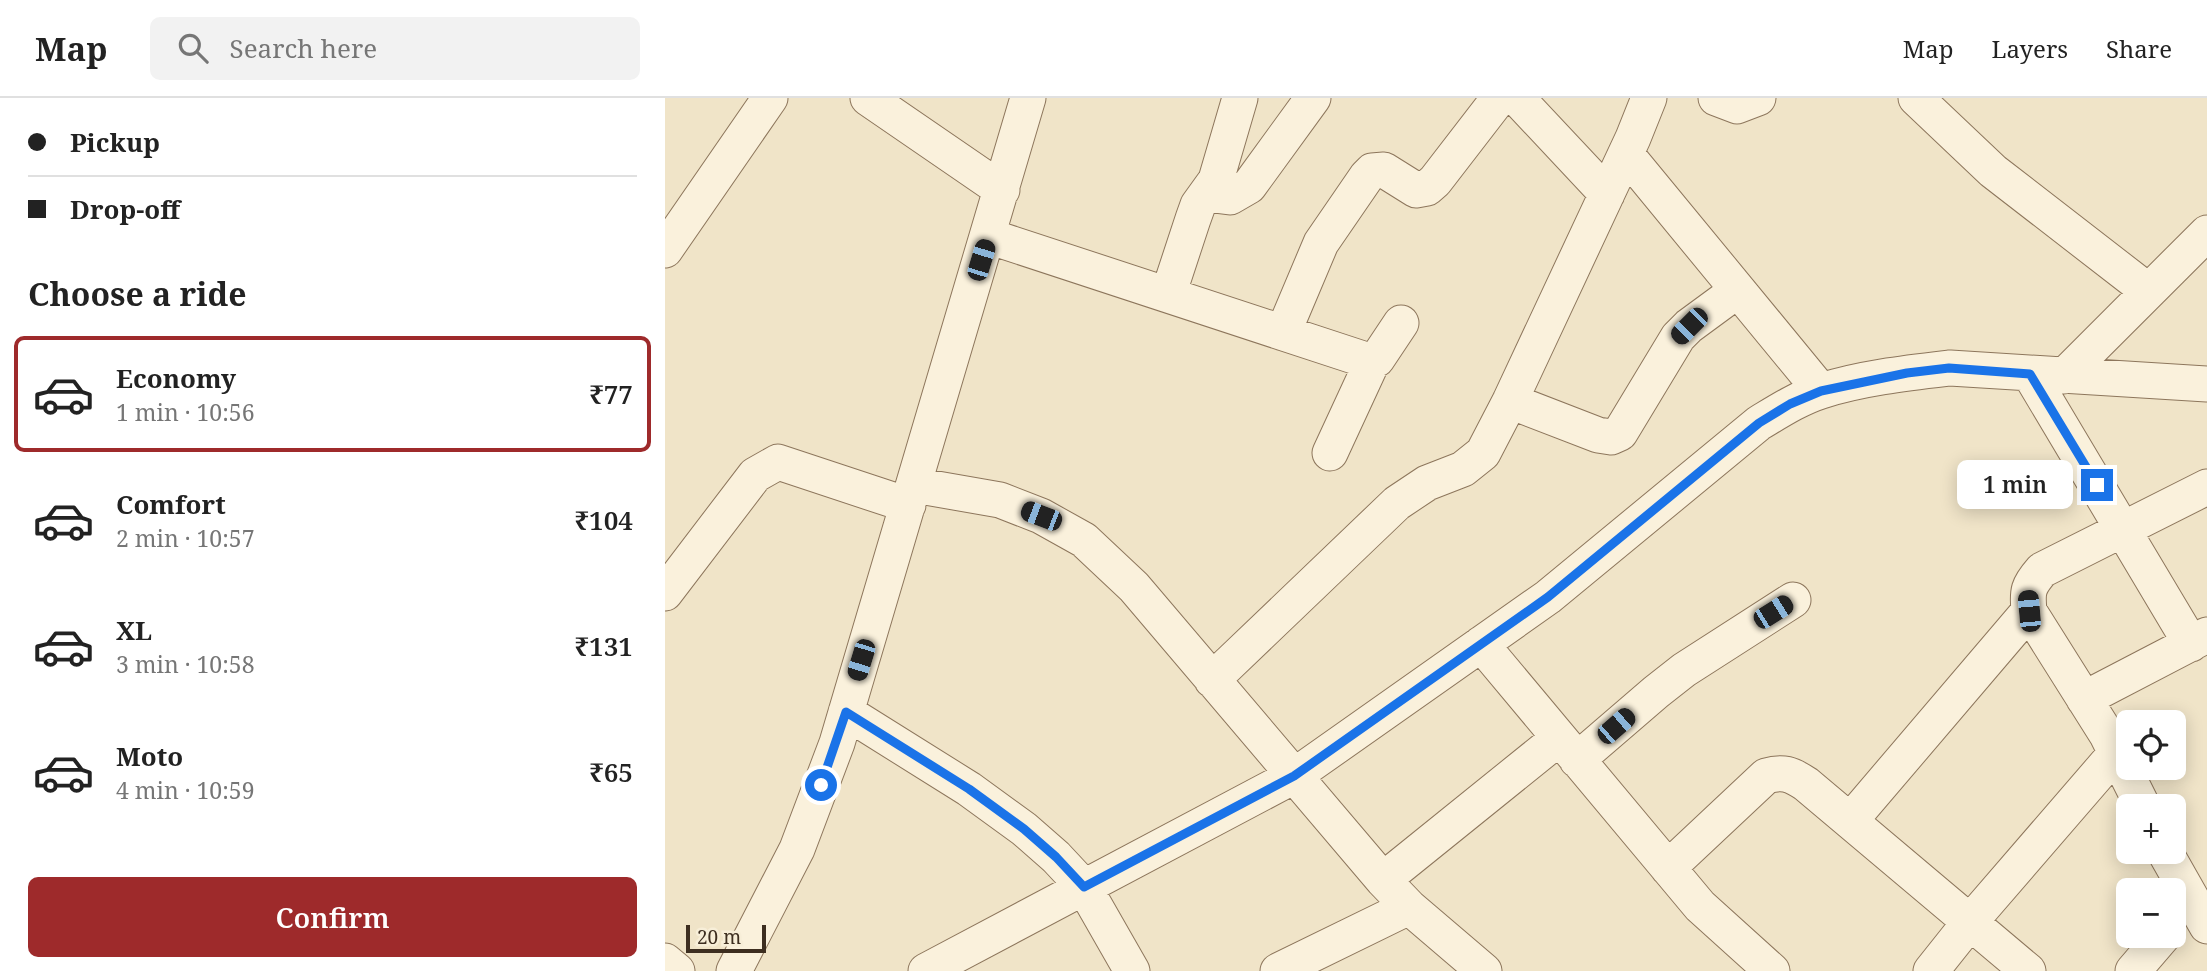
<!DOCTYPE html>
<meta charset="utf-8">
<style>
body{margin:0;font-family:"Noto Serif",serif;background:#f2f2f2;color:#222;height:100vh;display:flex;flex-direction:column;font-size:26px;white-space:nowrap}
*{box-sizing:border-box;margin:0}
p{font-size:23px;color:#767676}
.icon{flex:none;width:38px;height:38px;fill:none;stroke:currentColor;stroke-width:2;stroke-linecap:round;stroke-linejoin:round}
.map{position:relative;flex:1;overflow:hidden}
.panel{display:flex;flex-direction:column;background:#fff;width:665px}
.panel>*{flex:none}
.hud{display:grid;align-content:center;height:154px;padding:0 28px;background:#fff}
.fabs{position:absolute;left:1451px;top:612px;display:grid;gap:14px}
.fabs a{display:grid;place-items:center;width:70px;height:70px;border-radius:10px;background:#fff;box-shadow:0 4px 18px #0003;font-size:35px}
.scale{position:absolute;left:21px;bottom:18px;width:80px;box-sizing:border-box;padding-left:7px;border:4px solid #3d2e20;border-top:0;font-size:19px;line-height:24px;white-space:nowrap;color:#3d2e20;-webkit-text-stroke:5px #f7eed8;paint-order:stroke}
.end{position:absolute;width:32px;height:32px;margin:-16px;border:9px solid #1a73e8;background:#fff;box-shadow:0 0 0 4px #fff}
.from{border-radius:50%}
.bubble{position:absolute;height:49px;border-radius:10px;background:#fff;box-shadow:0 4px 18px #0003;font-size:23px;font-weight:600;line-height:49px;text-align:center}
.car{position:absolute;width:21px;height:42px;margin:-21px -10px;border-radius:9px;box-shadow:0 0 5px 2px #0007;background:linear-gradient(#222 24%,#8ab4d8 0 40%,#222 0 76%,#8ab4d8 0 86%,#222 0)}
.hud b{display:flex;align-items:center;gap:24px;height:66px;font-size:26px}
.hud b+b{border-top:2px solid #e0e0e0}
.hud i{width:18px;height:18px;background:#222}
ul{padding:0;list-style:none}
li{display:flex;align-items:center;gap:21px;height:116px;margin:0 14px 10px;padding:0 14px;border:4px solid transparent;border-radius:10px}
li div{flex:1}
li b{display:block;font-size:26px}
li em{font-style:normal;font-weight:600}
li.selected{border-color:#9e2a2b}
li>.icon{width:63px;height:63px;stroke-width:1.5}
h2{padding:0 28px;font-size:32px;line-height:84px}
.button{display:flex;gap:14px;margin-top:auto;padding:14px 28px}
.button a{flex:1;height:80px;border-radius:10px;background:#9e2a2b;color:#fff;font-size:28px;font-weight:600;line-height:80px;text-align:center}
header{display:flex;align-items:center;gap:42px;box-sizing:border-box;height:98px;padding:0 35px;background:#fff;border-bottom:2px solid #e0e0e0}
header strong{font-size:33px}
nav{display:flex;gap:38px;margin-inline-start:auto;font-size:24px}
.search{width:490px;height:63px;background:#f2f2f2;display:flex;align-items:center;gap:18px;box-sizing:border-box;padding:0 24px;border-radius:10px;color:#767676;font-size:26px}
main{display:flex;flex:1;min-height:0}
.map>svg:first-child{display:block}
</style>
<header>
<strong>Map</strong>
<div class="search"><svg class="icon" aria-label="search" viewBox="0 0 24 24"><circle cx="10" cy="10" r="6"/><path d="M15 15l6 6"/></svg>Search here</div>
<nav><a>Map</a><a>Layers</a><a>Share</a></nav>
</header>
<main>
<section class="panel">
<div class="hud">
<b><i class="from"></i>Pickup</b>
<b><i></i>Drop-off</b>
</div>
<h2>Choose a ride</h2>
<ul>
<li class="selected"><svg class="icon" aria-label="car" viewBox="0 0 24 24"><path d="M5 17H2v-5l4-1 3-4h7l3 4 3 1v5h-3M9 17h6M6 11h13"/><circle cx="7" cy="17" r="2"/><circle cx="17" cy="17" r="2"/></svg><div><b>Economy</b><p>1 min · 10:56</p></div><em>₹77</em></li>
<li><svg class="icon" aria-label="car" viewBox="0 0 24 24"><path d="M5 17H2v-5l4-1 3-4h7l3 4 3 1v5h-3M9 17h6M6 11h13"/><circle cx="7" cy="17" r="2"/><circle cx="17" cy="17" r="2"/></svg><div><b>Comfort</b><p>2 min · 10:57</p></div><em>₹104</em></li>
<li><svg class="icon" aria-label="car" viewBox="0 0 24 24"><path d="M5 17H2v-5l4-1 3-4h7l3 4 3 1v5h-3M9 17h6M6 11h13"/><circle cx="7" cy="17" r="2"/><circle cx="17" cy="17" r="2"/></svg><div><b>XL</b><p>3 min · 10:58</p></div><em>₹131</em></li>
<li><svg class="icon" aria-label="car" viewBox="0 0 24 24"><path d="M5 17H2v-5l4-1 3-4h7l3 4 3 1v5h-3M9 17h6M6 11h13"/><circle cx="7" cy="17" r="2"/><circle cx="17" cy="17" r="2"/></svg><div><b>Moto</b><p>4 min · 10:59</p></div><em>₹65</em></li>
</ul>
<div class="button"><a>Confirm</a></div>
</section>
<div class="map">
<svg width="1542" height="873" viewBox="0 0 1542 873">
<rect width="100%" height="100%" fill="#f0e4c8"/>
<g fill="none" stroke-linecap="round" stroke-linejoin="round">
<defs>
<path id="minor" d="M203,0L337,92
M852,0L942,96
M1051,0L1072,8L1093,0
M1251,0L1328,73L1483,193
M961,56L1156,293
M541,96L565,99L584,88L648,0
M323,138L701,262L712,261L736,225
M0,152L105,0
M503,197L528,121L533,107L551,82L575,0
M618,235L656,145L702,78L707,73L719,72L751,92L762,90L770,83L834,0
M1365,276L1526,546
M1399,278L1542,135
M845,303L933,337L946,339L955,335L1013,239L1024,228L1073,192
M665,355L708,262
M249,387L335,402L376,418L419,442L469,489L718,782L744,809L819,873
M0,495L90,377L113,364L243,407
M816,546L1035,808L1107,873
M547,582L732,405L762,385L798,371L818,355L845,303L968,40L984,0
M1419,601L1542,537
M181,614L304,691L359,731L391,759L419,789L467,873
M912,662L991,594L1019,572L1128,502
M1478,709L1442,637L1364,513C1362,493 1363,488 1377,472L1542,389
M1185,723L1364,513
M1500,754L1542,828
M1003,770L1101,678C1118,673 1126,676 1141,686L1363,873
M718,782L894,640
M0,863L12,873
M69,873L132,751L172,645L363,0
M261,873L629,678L883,499L1094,325C1114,313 1134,300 1156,293C1197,280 1242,275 1285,270L1542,286
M613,873L744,809
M1266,873L1305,824L1451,655
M1468,873L1498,838"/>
</defs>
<!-- minor casing -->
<use href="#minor" stroke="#8d765c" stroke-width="37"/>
<!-- minor -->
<use href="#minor" stroke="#faf1dc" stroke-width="35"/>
</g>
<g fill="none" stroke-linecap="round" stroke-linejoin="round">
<!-- route -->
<path stroke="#1a73e8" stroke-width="9" d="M156,687L181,614L304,691L359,731L391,759L419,789L629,678L883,499L1094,325L1125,306L1156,293L1242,275L1284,270L1365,276L1432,387"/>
</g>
</svg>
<div class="fabs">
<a><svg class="icon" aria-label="locate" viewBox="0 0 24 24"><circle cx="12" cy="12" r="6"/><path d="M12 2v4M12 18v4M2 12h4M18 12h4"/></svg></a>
<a>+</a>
<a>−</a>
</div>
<div class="scale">20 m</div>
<i class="end from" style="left:156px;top:687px"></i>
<i class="end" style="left:1432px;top:387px"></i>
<div class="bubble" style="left:1292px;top:362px;width:116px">1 min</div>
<i class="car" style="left:316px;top:162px;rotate:17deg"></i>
<i class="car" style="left:1024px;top:228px;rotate:225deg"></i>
<i class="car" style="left:376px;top:418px;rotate:291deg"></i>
<i class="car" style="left:1364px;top:513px;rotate:355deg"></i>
<i class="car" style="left:1108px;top:514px;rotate:58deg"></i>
<i class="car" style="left:196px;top:562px;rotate:197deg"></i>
<i class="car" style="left:951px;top:628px;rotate:49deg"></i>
</div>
</main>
